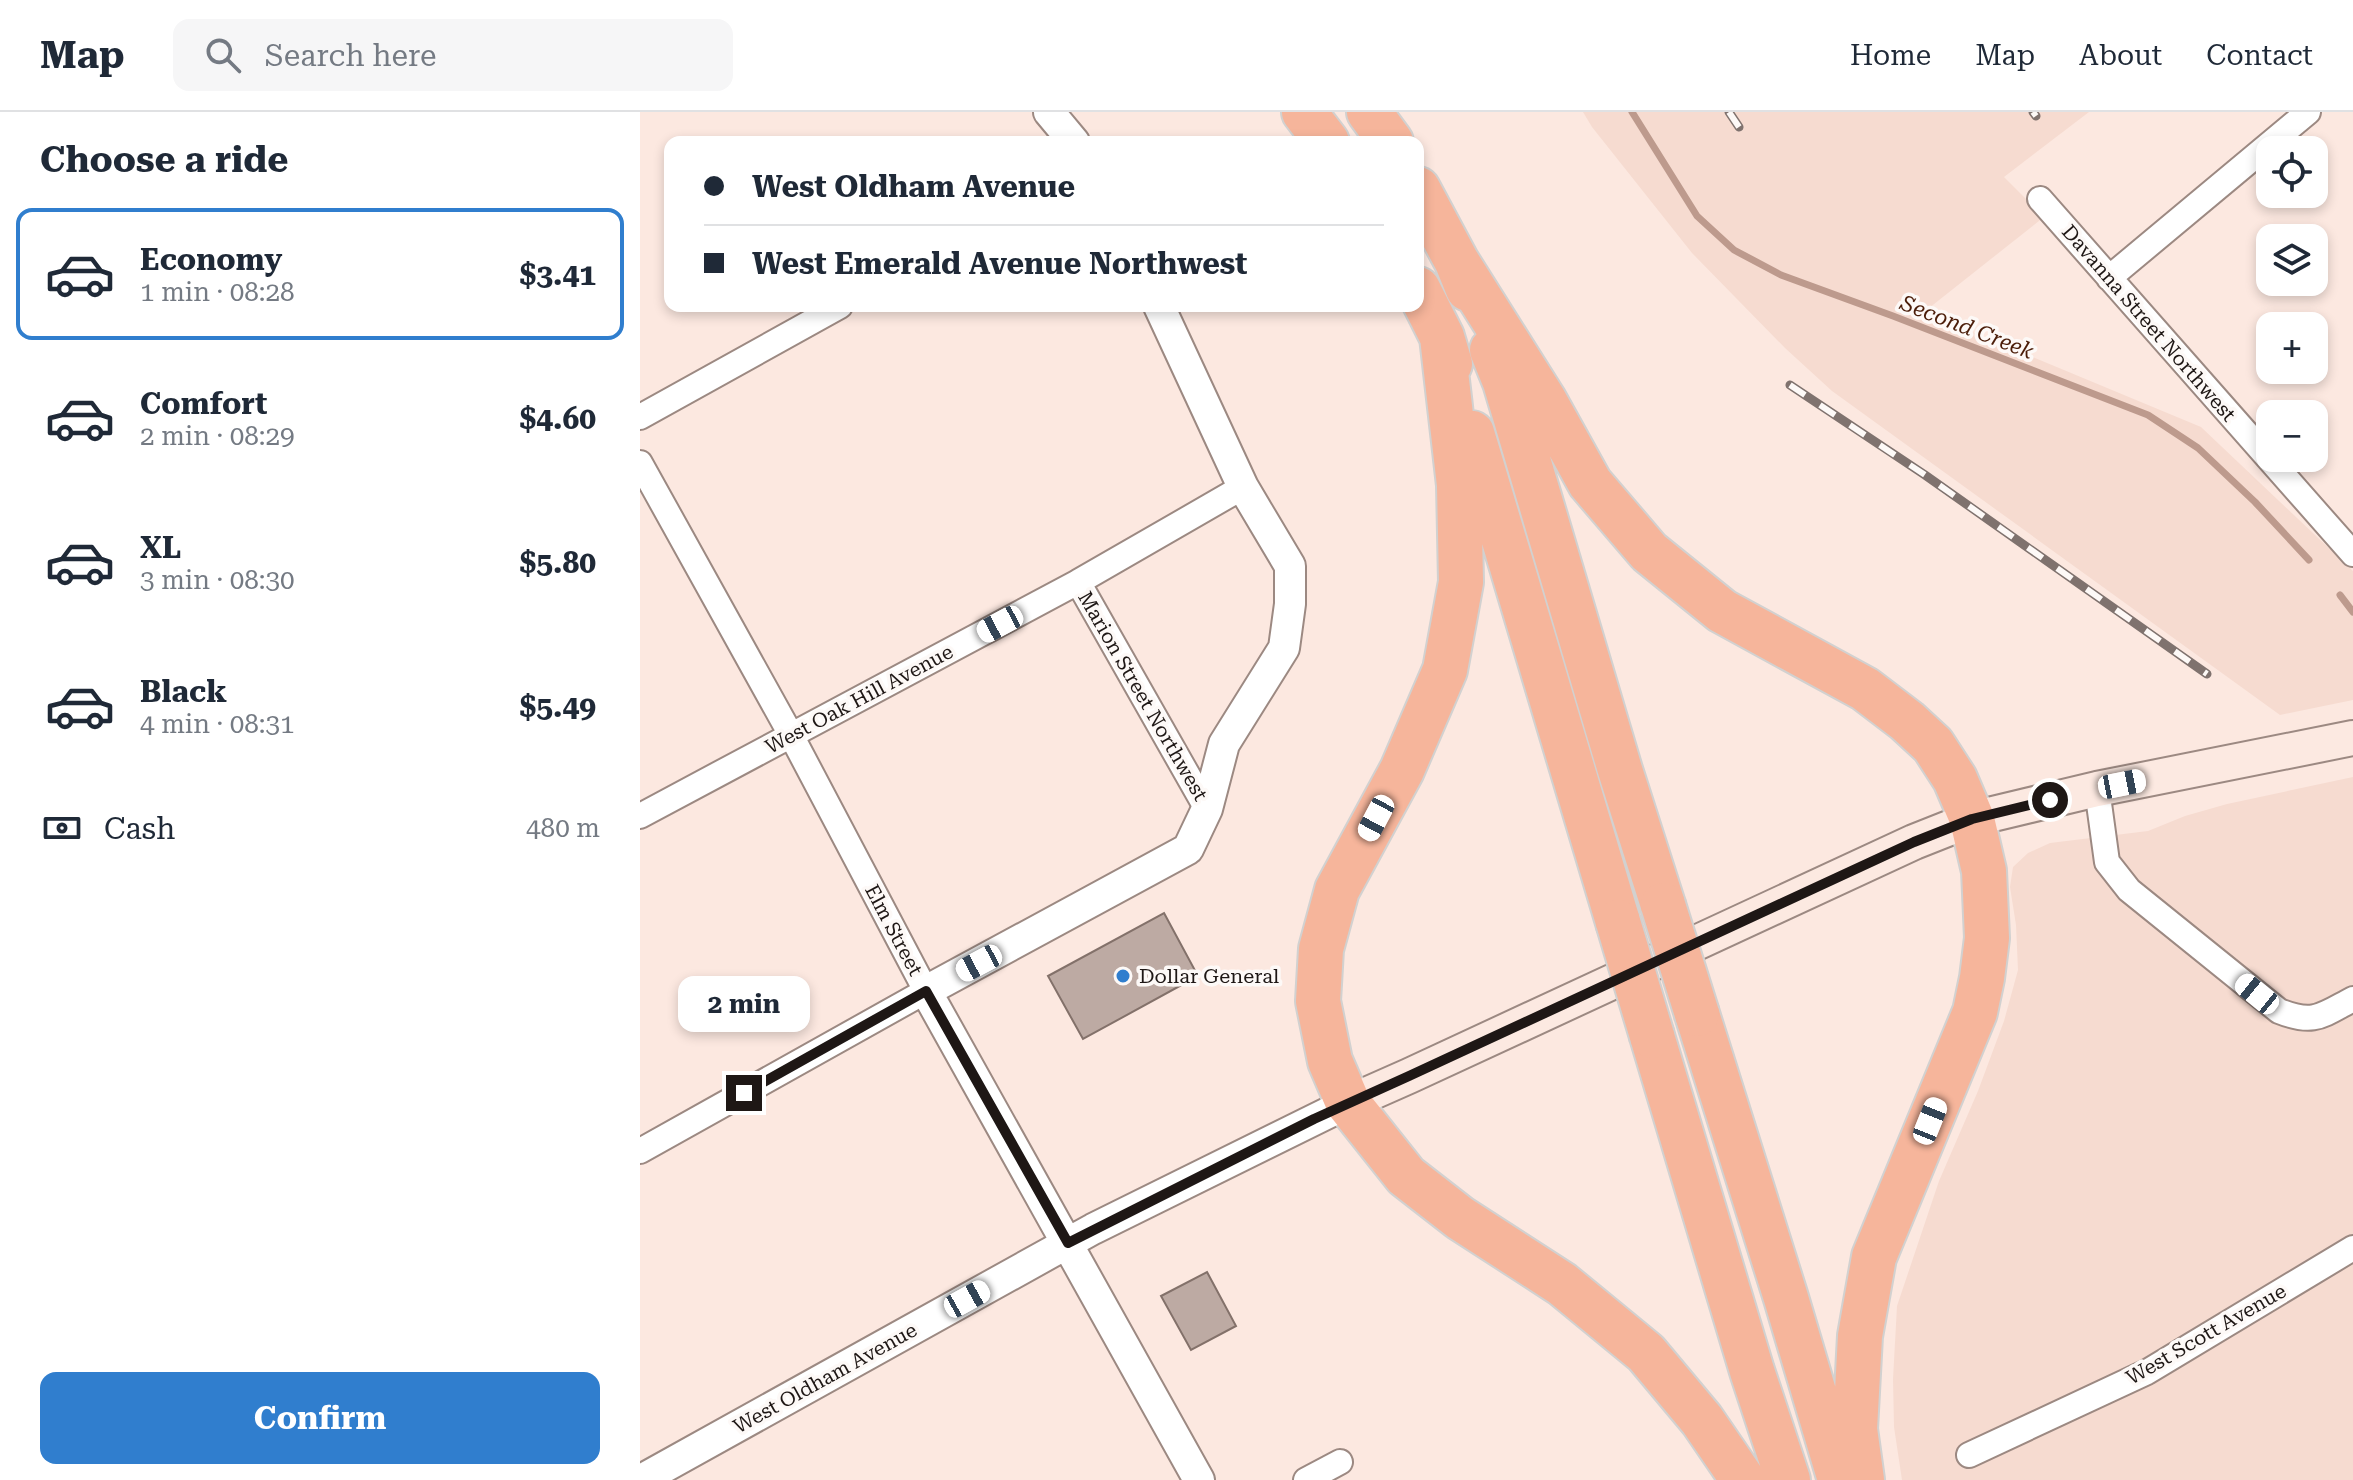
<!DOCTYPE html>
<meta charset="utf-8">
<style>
body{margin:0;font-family:"Roboto Serif",serif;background:#f6f6f7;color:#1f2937;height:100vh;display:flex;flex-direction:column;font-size:30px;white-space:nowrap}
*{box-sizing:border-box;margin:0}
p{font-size:26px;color:#747a83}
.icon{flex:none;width:44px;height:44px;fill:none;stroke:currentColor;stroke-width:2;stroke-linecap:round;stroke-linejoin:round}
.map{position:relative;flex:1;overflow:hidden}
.side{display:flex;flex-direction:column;background:#fff;width:640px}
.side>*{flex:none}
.hud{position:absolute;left:24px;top:24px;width:760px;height:176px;border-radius:16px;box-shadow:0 4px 12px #0003;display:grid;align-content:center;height:176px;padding:0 40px;background:#fff}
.tools{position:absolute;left:1616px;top:24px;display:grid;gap:16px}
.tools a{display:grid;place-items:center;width:72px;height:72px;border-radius:16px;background:#fff;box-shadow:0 4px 12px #0003;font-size:40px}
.end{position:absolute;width:36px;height:36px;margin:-18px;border:10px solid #1e1715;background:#fff;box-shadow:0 0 0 4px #fff}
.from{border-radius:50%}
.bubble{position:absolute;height:56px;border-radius:16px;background:#fff;box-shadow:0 4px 12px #0003;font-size:26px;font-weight:700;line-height:56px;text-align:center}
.car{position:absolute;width:24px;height:48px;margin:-24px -12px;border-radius:10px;box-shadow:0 0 6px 2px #0007;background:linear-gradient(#fff 24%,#345 0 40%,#fff 0 76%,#345 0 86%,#fff 0)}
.hud b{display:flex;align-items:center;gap:28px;height:76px;font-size:30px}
.hud b+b{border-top:2px solid #e0e1e3}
.hud i{width:20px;height:20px;background:#1f2937}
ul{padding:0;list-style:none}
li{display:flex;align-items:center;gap:24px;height:132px;margin:0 16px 12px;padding:0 24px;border:4px solid transparent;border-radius:16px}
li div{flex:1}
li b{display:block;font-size:30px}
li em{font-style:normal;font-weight:700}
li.selected{border-color:#307ece}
li>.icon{width:72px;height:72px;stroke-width:1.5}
h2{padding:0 40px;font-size:36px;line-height:96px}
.pay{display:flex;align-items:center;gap:20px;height:88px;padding:0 40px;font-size:30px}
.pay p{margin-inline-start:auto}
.cta{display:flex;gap:16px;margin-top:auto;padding:16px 40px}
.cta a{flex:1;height:92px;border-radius:16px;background:#307ece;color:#fff;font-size:32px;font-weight:700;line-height:92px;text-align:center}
header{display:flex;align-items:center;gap:48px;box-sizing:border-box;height:112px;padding:0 40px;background:#fff;border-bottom:2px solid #e0e1e3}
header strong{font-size:38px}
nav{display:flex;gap:44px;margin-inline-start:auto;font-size:28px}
.search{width:560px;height:72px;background:#f6f6f7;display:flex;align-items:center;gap:20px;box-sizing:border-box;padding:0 28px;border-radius:16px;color:#747a83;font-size:30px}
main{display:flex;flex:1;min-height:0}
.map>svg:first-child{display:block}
</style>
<header>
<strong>Map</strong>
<div class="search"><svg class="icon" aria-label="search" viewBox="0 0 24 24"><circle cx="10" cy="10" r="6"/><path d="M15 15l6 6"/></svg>Search here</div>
<nav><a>Home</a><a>Map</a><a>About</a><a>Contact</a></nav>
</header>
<main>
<section class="side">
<h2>Choose a ride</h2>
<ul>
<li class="selected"><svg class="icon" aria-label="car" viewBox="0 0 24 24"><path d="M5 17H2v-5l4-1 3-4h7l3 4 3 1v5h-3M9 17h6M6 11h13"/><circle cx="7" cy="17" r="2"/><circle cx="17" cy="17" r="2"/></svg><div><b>Economy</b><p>1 min · 08:28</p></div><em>$3.41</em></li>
<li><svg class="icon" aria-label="car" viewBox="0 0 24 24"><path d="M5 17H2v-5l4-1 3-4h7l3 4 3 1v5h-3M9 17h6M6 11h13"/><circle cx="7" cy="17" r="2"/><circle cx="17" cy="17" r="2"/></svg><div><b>Comfort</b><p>2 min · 08:29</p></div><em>$4.60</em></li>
<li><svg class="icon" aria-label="car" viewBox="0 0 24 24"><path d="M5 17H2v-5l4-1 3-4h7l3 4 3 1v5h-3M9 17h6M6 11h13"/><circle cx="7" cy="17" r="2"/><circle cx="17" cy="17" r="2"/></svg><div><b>XL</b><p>3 min · 08:30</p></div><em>$5.80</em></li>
<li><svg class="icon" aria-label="car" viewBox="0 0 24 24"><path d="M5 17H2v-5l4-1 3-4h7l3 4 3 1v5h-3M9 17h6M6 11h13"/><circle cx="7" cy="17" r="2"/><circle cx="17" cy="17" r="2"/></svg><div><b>Black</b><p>4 min · 08:31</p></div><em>$5.49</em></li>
</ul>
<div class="pay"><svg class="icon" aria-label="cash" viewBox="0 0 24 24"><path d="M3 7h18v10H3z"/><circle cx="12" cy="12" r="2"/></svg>Cash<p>480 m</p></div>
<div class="cta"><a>Confirm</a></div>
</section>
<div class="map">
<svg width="1713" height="1368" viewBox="0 0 1713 1368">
<rect width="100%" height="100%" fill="#fce8e0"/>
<!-- built -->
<path fill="#f6dbd0" d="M943,0H1449L1364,65L1404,105L1284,200L1561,315L1713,459V588L1640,603L1192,279L1145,236L1052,141L952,15Z
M1713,665V1368H1262L1254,1315L1253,1267L1257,1194L1299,1069L1338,979L1364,909L1378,858L1376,813L1370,775L1373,755L1388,741L1410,731L1508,719L1545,704L1587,692Z"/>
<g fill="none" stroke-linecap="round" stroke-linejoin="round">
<!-- stream -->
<path stroke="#bd9a8d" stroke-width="7" d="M992,0L1057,104L1094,138L1141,163L1253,204L1508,303L1558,336L1615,390L1669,448
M1700,483L1713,500"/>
</g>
<!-- building -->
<path fill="#bdaaa3" stroke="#83716a" stroke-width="2" d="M524,801L558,864L443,927L408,864Z
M567,1160L596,1214L551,1238L521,1184Z"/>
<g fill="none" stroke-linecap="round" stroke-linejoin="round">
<defs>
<path id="minor" d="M1400,87L1713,442
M1469,166L1668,0
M0,305L200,194
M0,351L151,623L286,879L0,1039
M438,470L567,697
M1457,677L1467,750L1489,778L1639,899C1674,913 1681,904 1713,887
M0,704L438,470L603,375
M1329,1343L1507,1260L1713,1136
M666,1368L700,1350"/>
<path id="tertiary" d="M409,0L434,30
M519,194L603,375L650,454V492L644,536L584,632L567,697L548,737L286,879L559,1368
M1,1368L453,1117L708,991"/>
<path id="secondary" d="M708,991L769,964L1274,730L1332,707L1457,677L1713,626"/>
<path id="motorway" d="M664,0L687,30
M729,0L751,30
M778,77L817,150L828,177
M817,150L904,288L950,371L1009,440L1082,499L1225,577L1267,609L1293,633L1315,667L1332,707L1344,759L1347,826L1342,866L1335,900L1234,1145L1220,1224L1215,1317L1222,1368
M778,177L802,225L810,252
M802,225L819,373L821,470L805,558L762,658L697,778L681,837L678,889L690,949L708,991L766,1064L820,1106L922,1172L1006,1241L1062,1308L1103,1368
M852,238L865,270L980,658L1023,793
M832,321L978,810
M1057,902L1146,1186L1200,1368
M1012,924L1112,1259L1148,1368"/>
</defs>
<!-- minor casing -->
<use href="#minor" stroke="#9c8982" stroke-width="28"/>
<!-- tertiary casing -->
<use href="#tertiary" stroke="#9c8982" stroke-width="34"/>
<!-- secondary casing -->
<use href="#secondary" stroke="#9c8982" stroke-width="38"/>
<!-- motorway casing -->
<use href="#motorway" stroke="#d2d1d0" stroke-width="48"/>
<!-- minor -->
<use href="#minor" stroke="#fff" stroke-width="24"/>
<!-- tertiary -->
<use href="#tertiary" stroke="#fff" stroke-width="30"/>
<!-- secondary -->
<use href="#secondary" stroke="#fce9e1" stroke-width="34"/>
<!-- motorway -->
<use href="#motorway" stroke="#f6b59b" stroke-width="44"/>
<defs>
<path id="rail" d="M1089,0L1099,15
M1393,0L1396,4
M1150,273L1285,363L1567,562"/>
</defs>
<!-- rail casing -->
<use href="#rail" stroke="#7f726e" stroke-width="9"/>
<!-- rail -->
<use href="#rail" stroke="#fdf9f7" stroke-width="6" stroke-dasharray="18" stroke-linecap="butt"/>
<defs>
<path id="motorway-bridge" d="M1023,793L1057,902
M978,810L1012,924"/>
</defs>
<!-- motorway-bridge casing -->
<use href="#motorway-bridge" stroke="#d2d1d0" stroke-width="48" stroke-linecap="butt"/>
<!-- motorway-bridge -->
<use href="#motorway-bridge" stroke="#f6b59b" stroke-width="44"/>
</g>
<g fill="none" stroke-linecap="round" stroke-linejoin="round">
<!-- route -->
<path stroke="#1e1715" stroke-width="10" d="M104,981L286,879L428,1131L674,1007L769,964L1274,730L1332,707L1410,688"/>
</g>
<!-- markers -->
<circle fill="#307ece" stroke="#fdf9f7" stroke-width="3" cx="483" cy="864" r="8"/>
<g text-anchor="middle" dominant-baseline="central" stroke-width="7" stroke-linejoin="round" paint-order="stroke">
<!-- street labels -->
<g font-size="20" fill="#1e1715" stroke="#fdf9f7">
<text transform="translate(1509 211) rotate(49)">Davanna Street Northwest</text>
<text transform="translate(503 584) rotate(60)">Marion Street Northwest</text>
<text transform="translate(219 587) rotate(-28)">West Oak Hill Avenue</text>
<text transform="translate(254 818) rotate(62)">Elm Street</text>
<text transform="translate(1566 1222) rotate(-30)">West Scott Avenue</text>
<text transform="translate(185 1266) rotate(-29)">West Oldham Avenue</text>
</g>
<!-- poi labels -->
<g font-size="20" fill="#1e1715" stroke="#fdf9f7" text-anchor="start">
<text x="499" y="864">Dollar General</text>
</g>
<!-- water labels -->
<g font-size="22" font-style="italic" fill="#4b1d09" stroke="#fdf9f7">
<text transform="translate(1327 215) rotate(21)">Second Creek</text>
</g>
</g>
</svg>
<div class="tools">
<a><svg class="icon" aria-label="locate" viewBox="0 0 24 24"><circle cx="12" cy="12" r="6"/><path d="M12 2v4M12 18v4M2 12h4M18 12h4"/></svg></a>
<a><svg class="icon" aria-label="layers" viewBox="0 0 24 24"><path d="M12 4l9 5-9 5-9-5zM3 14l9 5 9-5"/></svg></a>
<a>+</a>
<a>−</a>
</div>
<i class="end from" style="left:1410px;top:688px"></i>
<i class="end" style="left:104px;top:981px"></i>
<div class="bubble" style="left:38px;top:864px;width:132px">2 min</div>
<i class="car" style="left:360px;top:512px;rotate:242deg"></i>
<i class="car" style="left:1482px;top:672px;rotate:79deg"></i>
<i class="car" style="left:736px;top:706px;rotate:208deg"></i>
<i class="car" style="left:339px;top:851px;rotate:242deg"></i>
<i class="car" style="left:1617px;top:882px;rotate:309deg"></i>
<i class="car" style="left:1290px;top:1009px;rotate:22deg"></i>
<i class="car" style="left:327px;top:1187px;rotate:61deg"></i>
<div class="hud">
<b><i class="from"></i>West Oldham Avenue</b>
<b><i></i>West Emerald Avenue Northwest</b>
</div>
</div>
</main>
